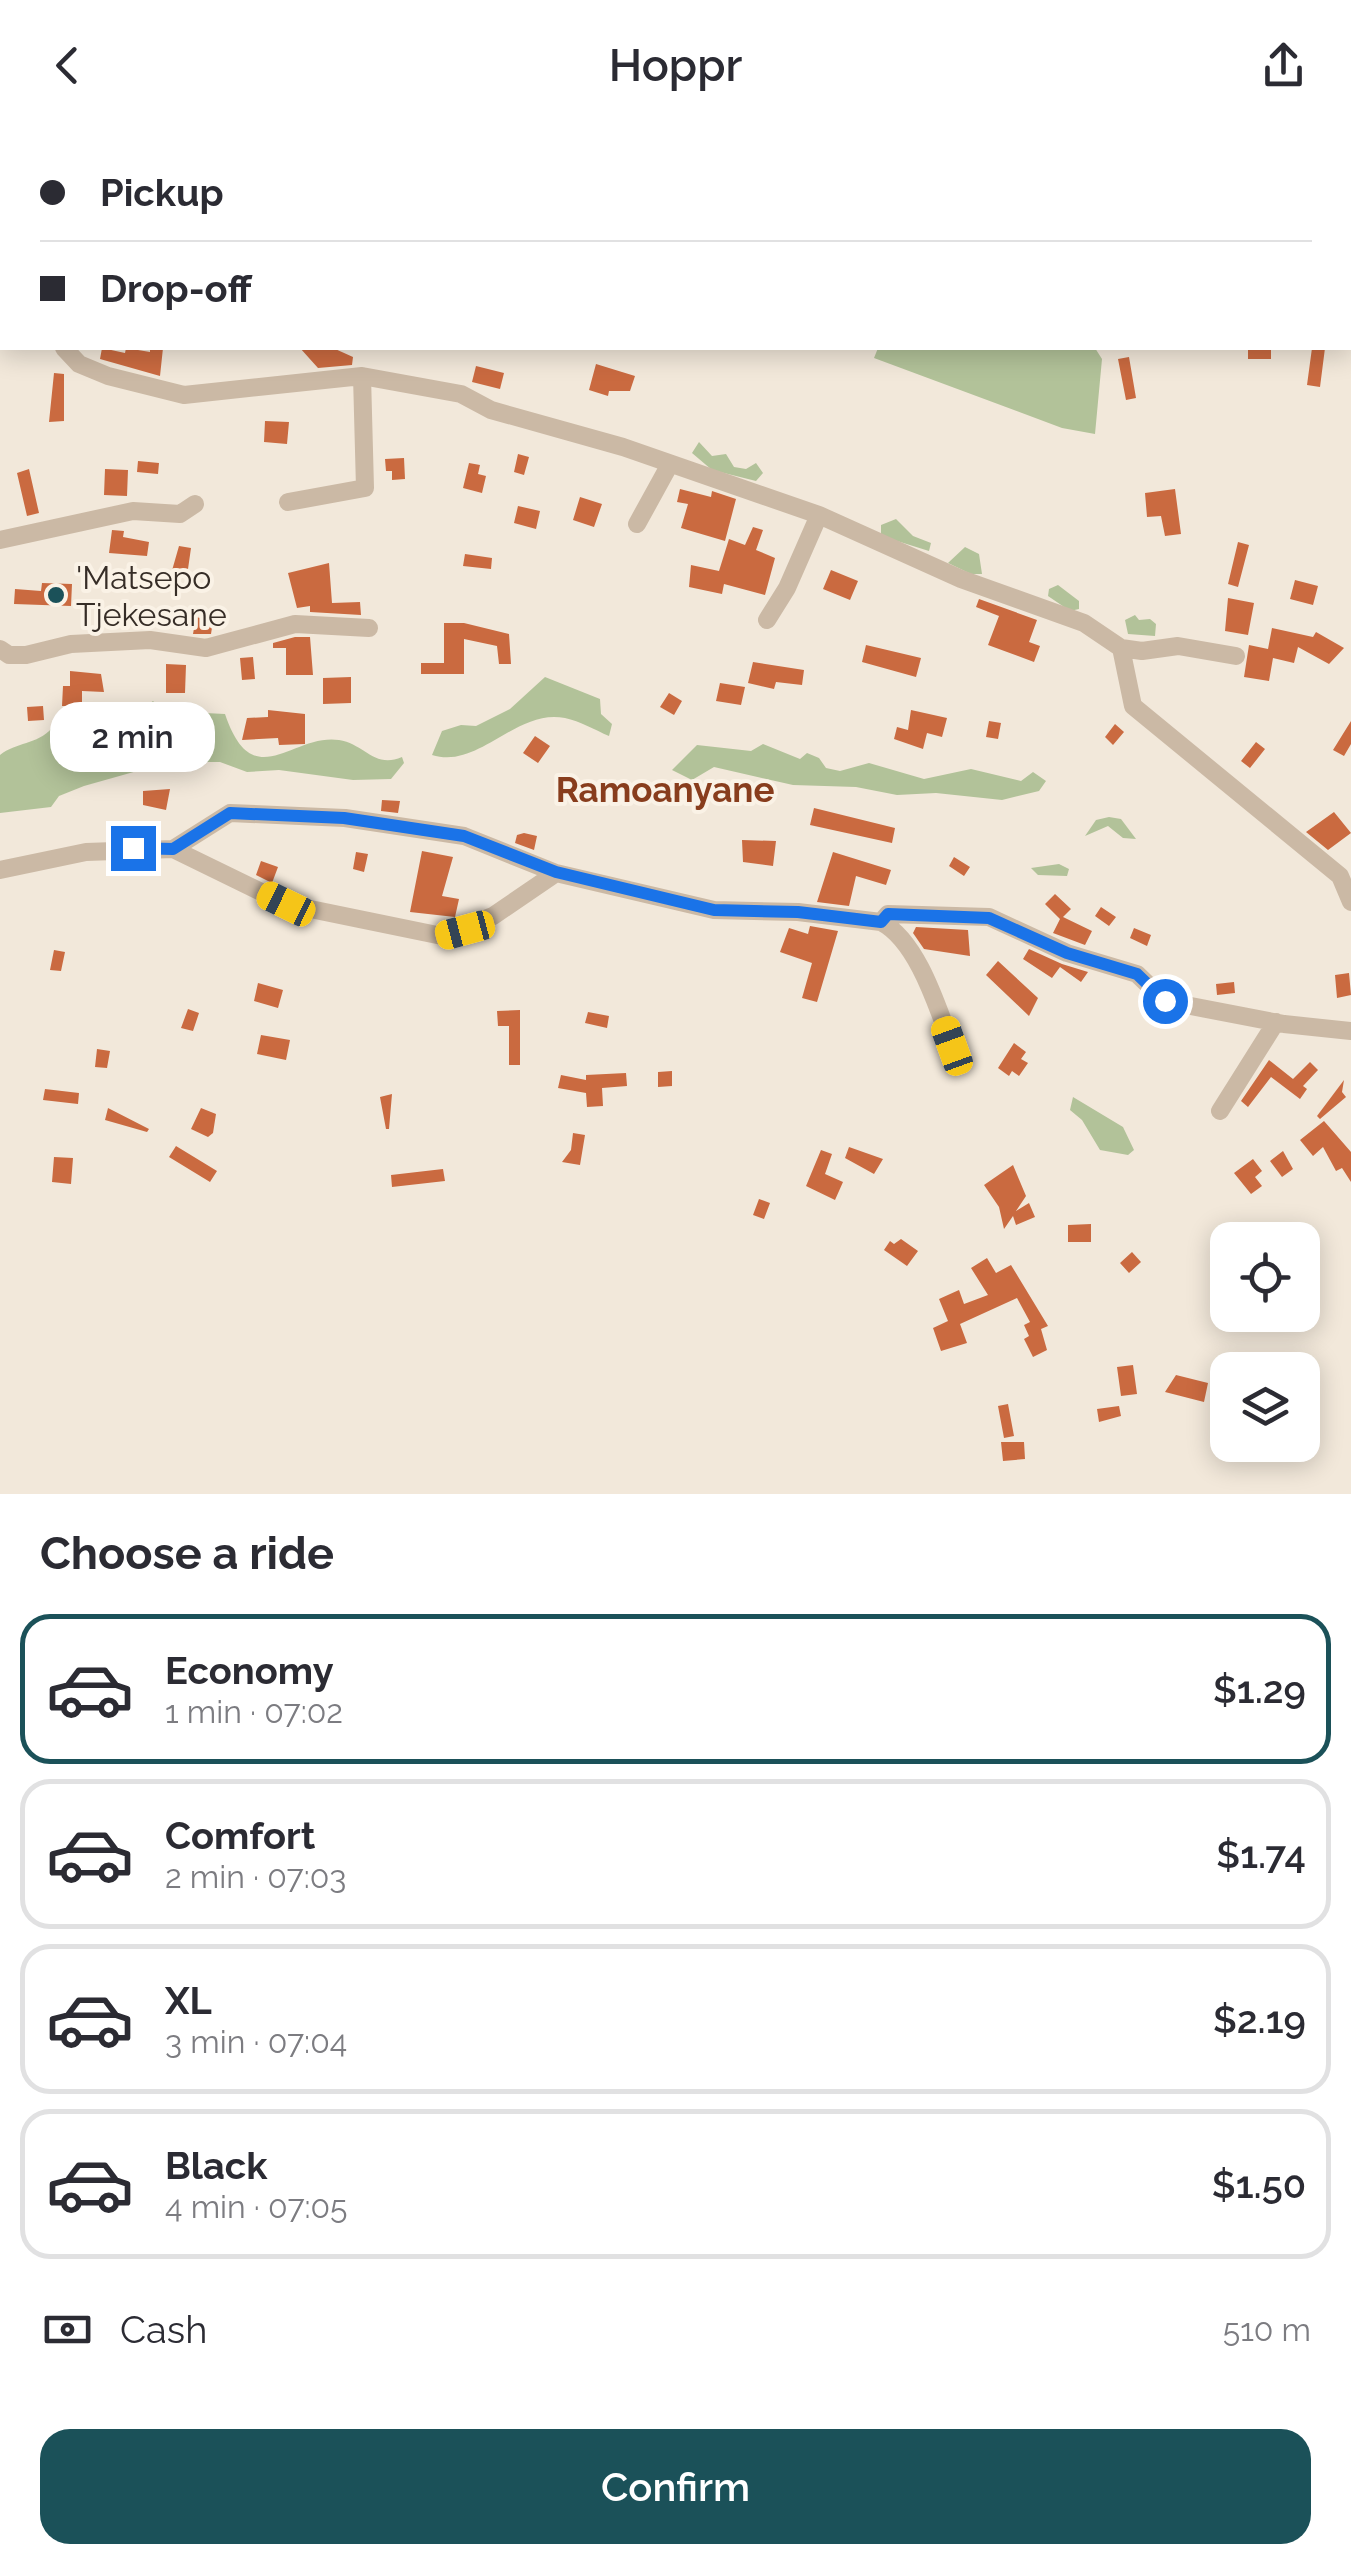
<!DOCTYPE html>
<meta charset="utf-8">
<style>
body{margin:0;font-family:Raleway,sans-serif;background:#f7f7f7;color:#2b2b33;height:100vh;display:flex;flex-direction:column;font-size:38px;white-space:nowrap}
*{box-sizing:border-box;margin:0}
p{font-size:32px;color:#7c7c81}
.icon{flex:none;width:55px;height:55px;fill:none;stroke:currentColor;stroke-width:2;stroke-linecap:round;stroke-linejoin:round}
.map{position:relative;height:1364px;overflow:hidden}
.drawer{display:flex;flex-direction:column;background:#fff;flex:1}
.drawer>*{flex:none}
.banner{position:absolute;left:0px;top:0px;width:1352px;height:220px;box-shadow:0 5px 25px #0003;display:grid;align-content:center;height:220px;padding:0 40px;background:#fff}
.buttons{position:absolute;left:1210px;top:1092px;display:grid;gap:20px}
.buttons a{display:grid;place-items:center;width:110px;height:110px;border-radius:20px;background:#fff;box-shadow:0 5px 25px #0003;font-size:50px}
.end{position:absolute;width:45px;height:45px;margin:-22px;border:12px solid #1a73e8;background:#fff;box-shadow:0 0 0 5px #fff}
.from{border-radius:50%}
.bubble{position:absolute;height:70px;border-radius:30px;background:#fff;box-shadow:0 5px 25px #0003;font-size:32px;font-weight:600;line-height:70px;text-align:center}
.car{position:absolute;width:30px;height:60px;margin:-30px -15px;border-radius:12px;box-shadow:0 0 8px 2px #0007;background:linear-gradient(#f5c518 24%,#345 0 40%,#f5c518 0 76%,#345 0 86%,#f5c518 0)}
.banner b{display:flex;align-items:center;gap:35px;height:95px;font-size:38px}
.banner b+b{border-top:2px solid #e1e1e2}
.banner i{width:25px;height:25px;background:#2b2b33}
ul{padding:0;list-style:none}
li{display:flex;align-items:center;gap:30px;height:150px;margin:0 20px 15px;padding:0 20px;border:5px solid #e1e1e2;border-radius:30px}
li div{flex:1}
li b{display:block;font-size:38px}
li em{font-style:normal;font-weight:600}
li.selected{border-color:#1b5159}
li>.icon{width:90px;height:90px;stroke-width:1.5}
h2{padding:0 40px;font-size:45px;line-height:120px}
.pay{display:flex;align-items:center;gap:25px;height:110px;padding:0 40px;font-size:38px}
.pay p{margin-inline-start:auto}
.button{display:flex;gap:20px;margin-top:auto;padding:20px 40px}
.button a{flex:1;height:115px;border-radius:30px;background:#1b5159;color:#fff;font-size:40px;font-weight:600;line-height:115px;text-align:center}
header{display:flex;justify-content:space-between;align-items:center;height:130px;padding:0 40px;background:#fff;font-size:45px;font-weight:600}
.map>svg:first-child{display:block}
</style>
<header><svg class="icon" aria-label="back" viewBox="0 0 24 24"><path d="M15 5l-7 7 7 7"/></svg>Hoppr<svg class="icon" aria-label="share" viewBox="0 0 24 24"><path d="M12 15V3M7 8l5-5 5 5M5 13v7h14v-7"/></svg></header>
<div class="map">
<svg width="1351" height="1364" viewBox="0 0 1351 1364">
<rect width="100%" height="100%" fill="#f2e8da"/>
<!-- green -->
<path fill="#b2c299" d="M878,218H1095L1102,229L1095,304L1062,298L874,228Z
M699,312L712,326L726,324L734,337L746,339L756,333L763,343L756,351L712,340L692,323Z
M896,389L913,406L931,413L929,421L881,406V395Z
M965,417L979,424L982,444H971L948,433Z
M1058,455L1079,471V479L1070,481L1048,466L1049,459Z
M1135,485L1139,490L1150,489L1156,494L1155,506L1128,504L1125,490Z
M545,547L600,569L601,584L612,594L609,606C595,600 580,591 565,588C516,578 479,640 432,625L442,601L461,595L476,596L510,579Z
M153,571L170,588L186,595L205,583L225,584C253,667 292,603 339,610C365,614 374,639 402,627L404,633L391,649L353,650L279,640L247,642L220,632H169L84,656L59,666L51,677L0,683V625C16,612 37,615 52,598L105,603L114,588L138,582Z
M763,614L800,629L807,623L819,628L826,638L840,641L869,633L924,649L971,639L1021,651L1033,642L1046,651L1039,661L1002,670L936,663L897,665L856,657L793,655L714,637L692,650L672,640L697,615L751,621Z
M1109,687L1121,689L1136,709L1123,708L1108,696L1085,706L1096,690Z
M1059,734L1069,739L1067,746L1038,745L1031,738Z
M1073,967L1123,997L1134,1020L1128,1025L1100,1020L1082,990L1070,980Z"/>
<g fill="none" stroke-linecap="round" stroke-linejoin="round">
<!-- stream -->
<path stroke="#78abb0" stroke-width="4" d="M621,2L625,0"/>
</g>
<!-- building -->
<path fill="#ca6a40" d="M102,218L125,223L126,218L150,222V218H163L160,246L100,229Z
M300,218H333L353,227L352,235L318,238Z
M1248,218H1271V229H1248Z
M1312,218H1325L1320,257L1307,255Z
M1129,227L1136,268L1126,270L1118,229Z
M596,234L635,246L630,261H609L608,266L589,260Z
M476,236L504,243L500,259L472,252Z
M54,243L64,244V291L49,292Z
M265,291L289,292L287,314L264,312Z
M518,324L529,327L524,345L514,342Z
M404,328L405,349L392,350V341H386L385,329Z
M138,331L159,333L158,344L137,342Z
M469,333L480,335L478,344L486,346L482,363L463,358Z
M29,339L39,383L27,386L17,343Z
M105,339L128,340L127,366L104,365Z
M680,359L711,367L712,361L736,369L725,411L681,398L688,374L677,372Z
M1175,359L1181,404L1165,406L1161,386L1147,387L1145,363Z
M580,367L602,374L594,397L573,390Z
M518,376L540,381L536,399L514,393Z
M753,397L763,400L756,420L775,428L765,465L724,454L722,464L689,457L691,435L719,441L729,409L745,415Z
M112,400L124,401L123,407L149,412L147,426L109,423Z
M1238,412L1249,415L1238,457L1228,454Z
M179,416L191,418L187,446L171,444Z
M465,424L492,428L491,439L463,436Z
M329,433L332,473L360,472L361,485L310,482V476L297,478L288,443Z
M831,440L858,451L850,470L823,459Z
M1295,450L1318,456L1313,475L1290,469Z
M42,453L72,454L71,476L14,474L15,459L41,461Z
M1228,468L1254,473L1248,505L1225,501Z
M979,469L1037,490L1029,512L1040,516L1034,532L988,515L999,486L976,477Z
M196,487L213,491L211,504H193Z
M444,493H464L509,504L511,534H499L497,516L464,509V544H421V533H444Z
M1272,498L1313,507L1316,502L1344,518L1329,534L1298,517L1294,533L1273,528L1269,551L1244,547L1249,515L1268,519Z
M295,507H310L313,545H286V518H273V513Z
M866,515L921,528L916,547L862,532Z
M253,527L255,549L242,550L240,528Z
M753,532L804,540L802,555L776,552L774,559L748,553Z
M166,534L186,535L185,563H166Z
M70,541L101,544L104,562L82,561V576H62L63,556H70Z
M351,547V573L323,574V548Z
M720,553L745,557L741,575L716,571Z
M669,563L682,571L674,585L660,577Z
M43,576L44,590L28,591L27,577Z
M268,580L305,584V614L279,615L278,608L242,610L247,588L268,587Z
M911,580L947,588L942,607L927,603L923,619L894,609L897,597L908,600Z
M989,591L1001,593L998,609L986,607Z
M1351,591V614L1344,626L1333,620Z
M1115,594L1124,602L1113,615L1105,607Z
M535,606L550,616L538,633L523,623Z
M1256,612L1265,619L1250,638L1241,631Z
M170,659L166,680L143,675V661Z
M382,670L400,671L398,683L381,681Z
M814,678L895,698L892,713L810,695Z
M1334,682L1351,703L1328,720L1306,702Z
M524,703L537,706L534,720L515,713L517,705Z
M742,710L776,711L773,736L743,732Z
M422,721L453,727L442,766L459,769L455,787L410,782Z
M356,722L368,724L364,742L353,739Z
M833,722L891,740L886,755L856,746L849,776L817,772Z
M954,727L970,737L964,746L949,736Z
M261,731L278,737L272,753L256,745Z
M1055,764L1071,779L1063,787L1092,801L1085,815L1053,803L1060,789L1045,774Z
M1101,777L1116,787L1109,796L1095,786Z
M810,796L838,801L817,872L802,868L812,833L780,822L789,798L808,804Z
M916,797L968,800L970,826L924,819L913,803Z
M1134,798L1151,805L1147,816L1130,808Z
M1029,819L1062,834L1088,842L1081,852L1060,837L1052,848L1023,829Z
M54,820L65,822L61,841L50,840Z
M998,831L1038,868L1029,886L986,845Z
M1349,843L1351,865L1337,868L1335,845Z
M1234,852L1235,863L1217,865L1216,854Z
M258,853L283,860L278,878L254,871Z
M188,879L199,883L193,901L181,898Z
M520,880V935H509V896H498L497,881Z
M588,882L609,886L607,898L585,893Z
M261,905L290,910L286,930L257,924Z
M1014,913L1026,922L1021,929L1028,933L1019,946L1012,941L1009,946L998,938Z
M97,919L110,921L107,938L95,937Z
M1269,930L1293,949L1310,932L1318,940L1303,956L1307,959L1300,969L1271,947L1248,977L1241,971Z
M672,941V956L658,957V942Z
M626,943L627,956L602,958L603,976L587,977L586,963L558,958L561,945L586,950V945Z
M1344,950L1342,962L1346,967L1320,989L1317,986Z
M45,959L79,963L78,974L43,970Z
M392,964L389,999H386L380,967Z
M108,978L149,999L147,1002L105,990Z
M201,978L216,984L213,1003L208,1007L191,999Z
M1324,991L1351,1022V1052L1342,1038L1336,1041L1323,1017L1313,1026L1300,1010Z
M573,1003L585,1005L580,1035L562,1032L571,1020Z
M176,1016L217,1041L210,1052L169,1027Z
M849,1017L883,1029L874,1044L845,1028Z
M821,1020L832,1024L825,1044L843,1052L835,1070L806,1056Z
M1283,1021L1293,1039L1282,1047L1270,1031Z
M54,1027L73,1028L71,1054L52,1052Z
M1253,1029L1262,1041L1255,1047L1262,1056L1251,1064L1234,1043Z
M1013,1035L1026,1066L1016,1081L1029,1073L1035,1087L1016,1095L1013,1086L1004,1099L999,1077L984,1055Z
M443,1039L445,1051L392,1057L391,1045Z
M759,1069L770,1073L764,1089L753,1085Z
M1091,1094V1112H1068V1095Z
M901,1109L918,1121L907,1136L884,1120L890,1111L894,1114Z
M1132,1122L1141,1132L1129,1143L1120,1133Z
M987,1128L996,1143L1011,1135L1048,1196L1041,1199L1047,1220L1033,1227L1024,1209L1029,1206L1024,1195L1030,1192L1017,1168L960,1194L967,1213L941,1221L933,1198L948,1191L939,1169L959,1160L964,1174L988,1165L971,1138Z
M1133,1235L1137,1264L1121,1266L1117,1237Z
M1176,1245L1208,1253L1204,1272L1165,1262Z
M1008,1274L1014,1306L1004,1308L998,1276Z
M1119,1276L1121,1286L1099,1292L1097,1279Z
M1001,1312H1024L1025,1329L1003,1331Z"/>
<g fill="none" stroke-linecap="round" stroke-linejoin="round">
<!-- minor -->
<path stroke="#cbb9a5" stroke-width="18" d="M21,2L24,0
M1120,2V0
M0,18L2,17
M0,146L2,149
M64,218L79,234L108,246L184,265L362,246L461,264L491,280L623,317L819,385L961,449L1084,493L1121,518L1133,576L1340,746L1351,772
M288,372L365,358L362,246
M637,394L670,334
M0,410L133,381L180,384L195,374
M767,490L787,458L819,385
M1121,518L1142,521L1178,516L1236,526
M0,519L9,525H26L71,514L150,510L206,518L295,494L369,498
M173,719L286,774L442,806L493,786L556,743
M0,740L86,722L173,719L230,683L345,688L464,706L556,743L714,780L798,782L881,792L888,784L989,787L1067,823L1137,844L1165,871L1284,894L1351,901
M881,792C918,811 938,879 952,916
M1220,981L1276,892"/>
</g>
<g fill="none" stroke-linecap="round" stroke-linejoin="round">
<!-- route -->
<path stroke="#1a73e8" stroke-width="12" d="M133,718L173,719L230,683L344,688L464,706L556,742L714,780L798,782L881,792L888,784L989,788L1067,823L1137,844L1165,871"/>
</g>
<!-- markers -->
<circle fill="#1b5159" stroke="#faf2e6" stroke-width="4" cx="56" cy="465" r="10"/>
<g text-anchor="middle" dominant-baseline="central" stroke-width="8" stroke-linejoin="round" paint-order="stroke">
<!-- poi labels -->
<g font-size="32" fill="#362d27" stroke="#faf2e6" text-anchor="start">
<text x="76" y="447">'Matsepo<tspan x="76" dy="37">Tjekesane</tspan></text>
</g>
<!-- neighbourhood labels -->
<g font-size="35" font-weight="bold" fill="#883d1d" stroke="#faf2e6">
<text x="665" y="659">Ramoanyane</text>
</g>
</g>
</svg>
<div class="buttons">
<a><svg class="icon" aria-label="locate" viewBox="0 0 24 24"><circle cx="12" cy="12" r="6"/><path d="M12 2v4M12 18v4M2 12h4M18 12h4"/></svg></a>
<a><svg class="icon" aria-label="layers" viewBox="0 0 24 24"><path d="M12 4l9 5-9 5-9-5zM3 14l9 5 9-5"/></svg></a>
</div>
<i class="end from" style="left:1165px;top:871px"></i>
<i class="end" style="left:133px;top:718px"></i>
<div class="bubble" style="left:50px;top:572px;width:165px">2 min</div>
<i class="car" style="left:286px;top:774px;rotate:296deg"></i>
<i class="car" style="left:465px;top:800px;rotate:255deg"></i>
<i class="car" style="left:952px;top:916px;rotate:340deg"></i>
<div class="banner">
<b><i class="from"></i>Pickup</b>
<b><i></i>Drop-off</b>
</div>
</div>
<section class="drawer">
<h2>Choose a ride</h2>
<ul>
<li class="selected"><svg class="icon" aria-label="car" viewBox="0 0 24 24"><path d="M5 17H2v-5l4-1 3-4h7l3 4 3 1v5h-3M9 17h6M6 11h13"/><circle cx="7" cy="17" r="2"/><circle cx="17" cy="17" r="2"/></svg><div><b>Economy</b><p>1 min · 07:02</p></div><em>$1.29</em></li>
<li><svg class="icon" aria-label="car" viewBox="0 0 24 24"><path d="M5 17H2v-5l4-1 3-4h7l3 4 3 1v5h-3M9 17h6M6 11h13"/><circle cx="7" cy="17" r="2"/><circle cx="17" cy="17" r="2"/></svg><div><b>Comfort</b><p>2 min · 07:03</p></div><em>$1.74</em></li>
<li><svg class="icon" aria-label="car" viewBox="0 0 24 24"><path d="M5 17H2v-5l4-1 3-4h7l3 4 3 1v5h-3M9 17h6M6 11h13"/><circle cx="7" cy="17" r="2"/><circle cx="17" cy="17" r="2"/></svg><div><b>XL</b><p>3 min · 07:04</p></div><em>$2.19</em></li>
<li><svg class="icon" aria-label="car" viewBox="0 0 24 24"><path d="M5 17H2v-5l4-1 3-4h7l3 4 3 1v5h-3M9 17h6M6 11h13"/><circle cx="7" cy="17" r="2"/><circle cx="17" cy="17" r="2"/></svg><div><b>Black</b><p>4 min · 07:05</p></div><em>$1.50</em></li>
</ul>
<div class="pay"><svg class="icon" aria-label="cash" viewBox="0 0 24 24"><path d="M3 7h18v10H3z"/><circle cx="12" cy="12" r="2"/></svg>Cash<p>510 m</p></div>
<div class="button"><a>Confirm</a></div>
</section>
